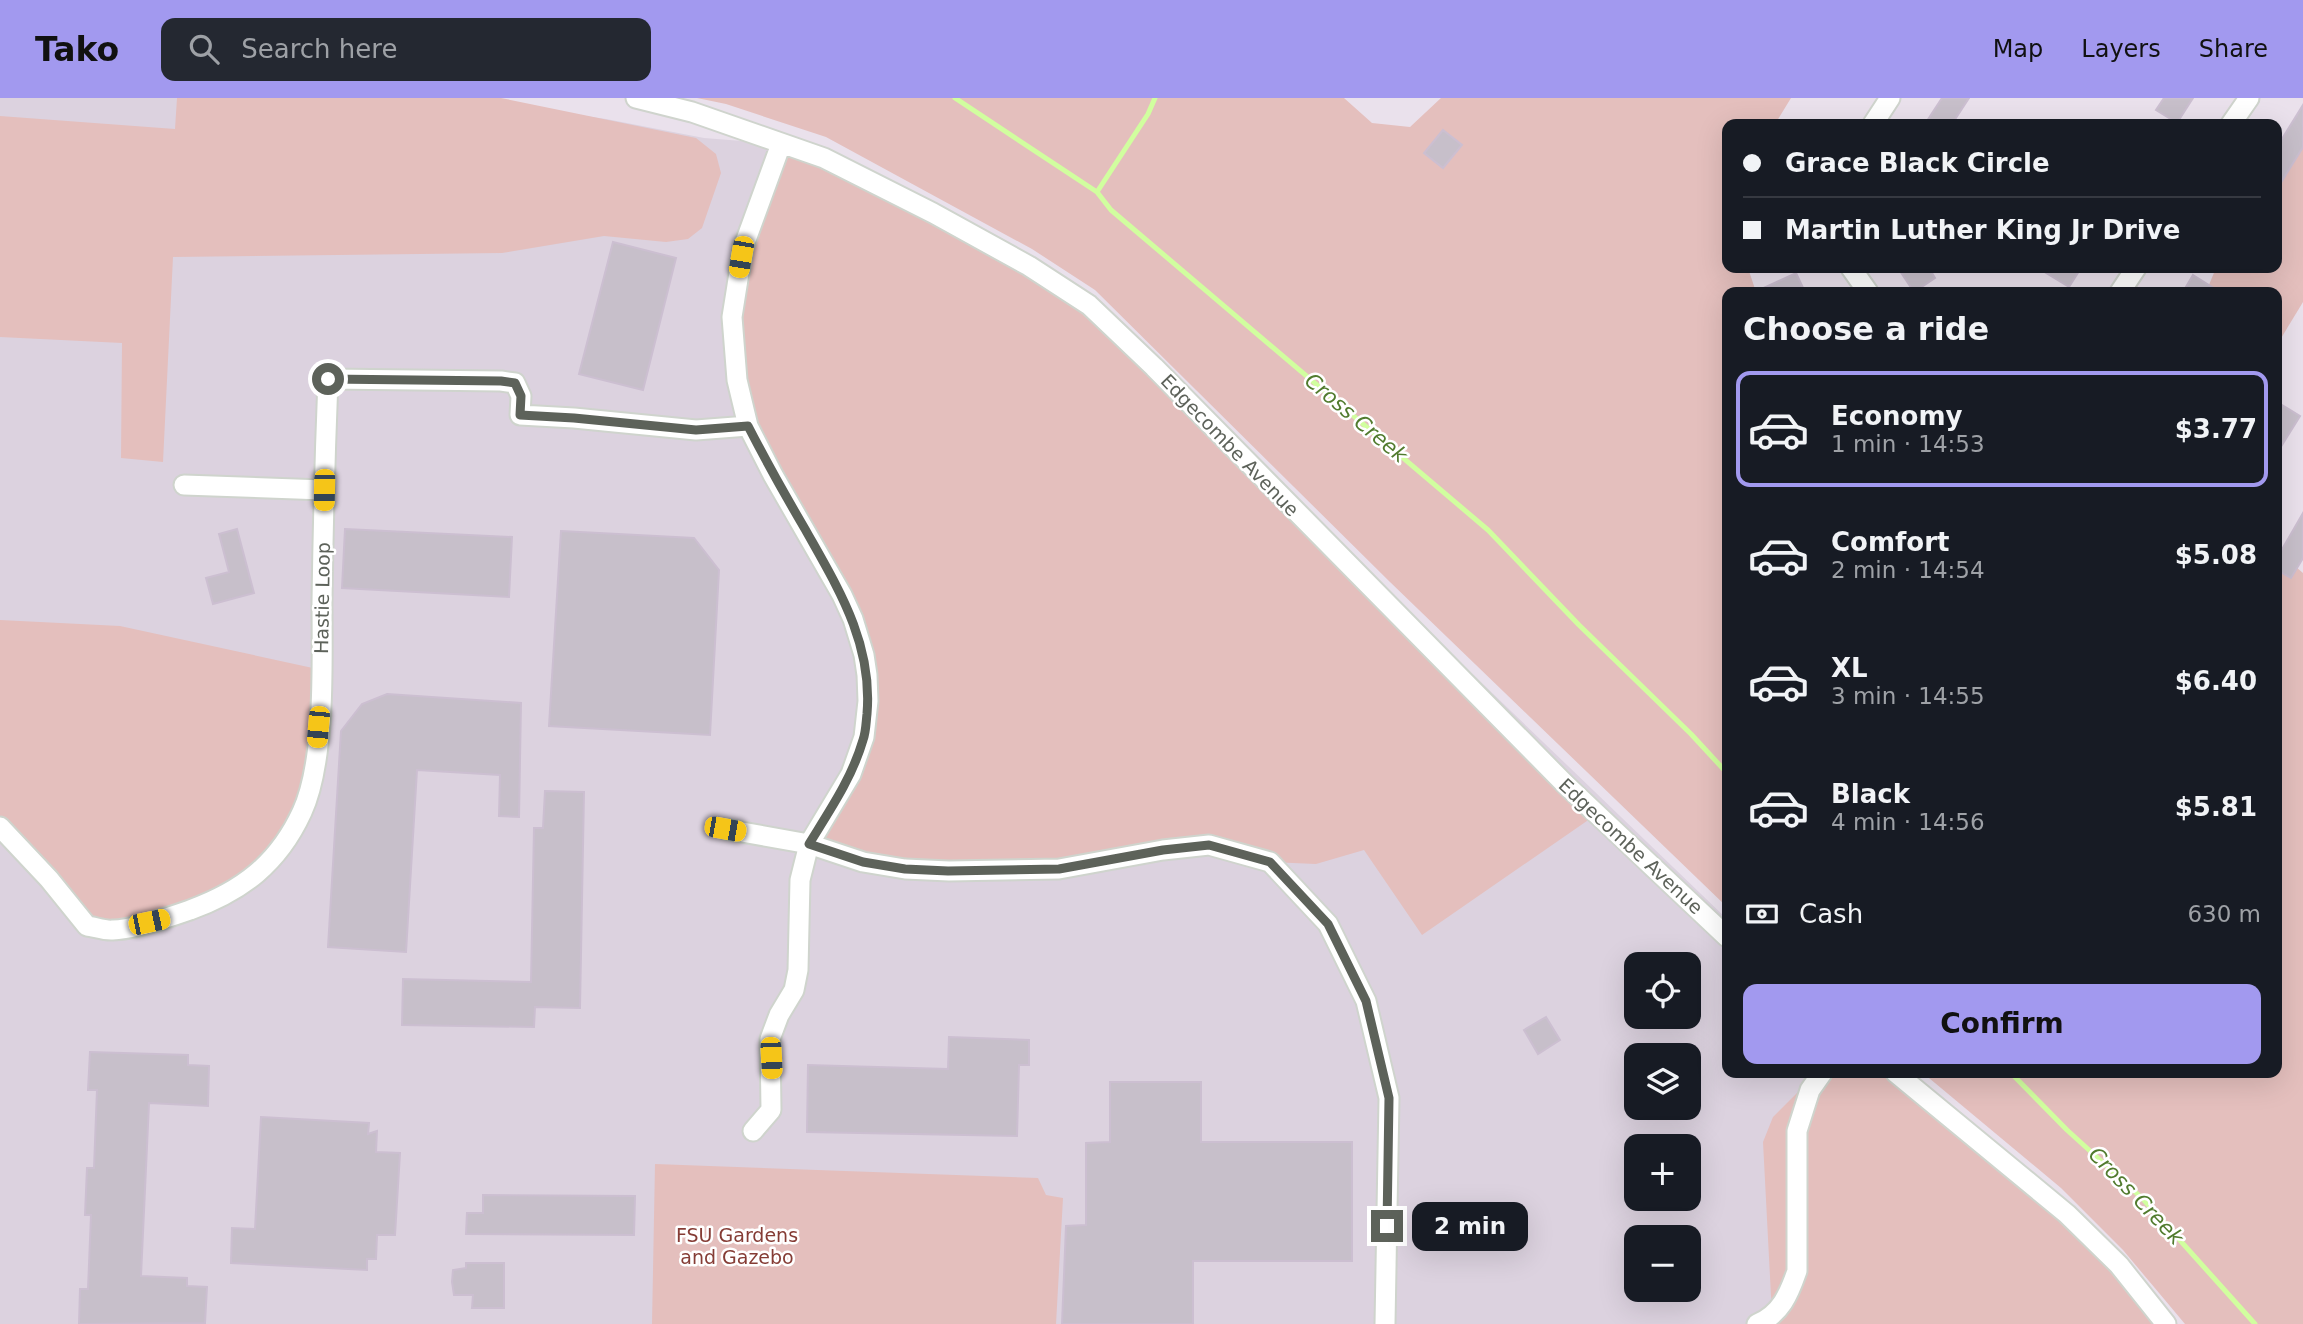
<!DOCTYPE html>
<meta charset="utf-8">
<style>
body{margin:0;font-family:"DejaVu Sans",sans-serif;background:#242831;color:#f1f3f6;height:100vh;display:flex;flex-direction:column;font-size:26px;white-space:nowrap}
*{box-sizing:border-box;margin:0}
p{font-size:23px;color:#9ea1a6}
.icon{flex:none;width:38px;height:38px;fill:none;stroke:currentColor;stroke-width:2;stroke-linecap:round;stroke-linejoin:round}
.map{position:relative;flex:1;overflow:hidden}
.sheet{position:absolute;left:1722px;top:189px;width:560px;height:791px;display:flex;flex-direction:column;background:#171b24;border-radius:14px;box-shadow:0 7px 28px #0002}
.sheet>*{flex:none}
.banner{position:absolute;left:1722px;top:21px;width:560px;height:154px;border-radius:14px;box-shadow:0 7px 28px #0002;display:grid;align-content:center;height:154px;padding:0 21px;background:#171b24}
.fabs{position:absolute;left:1624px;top:854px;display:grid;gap:14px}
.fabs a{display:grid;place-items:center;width:77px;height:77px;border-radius:14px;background:#171b24;box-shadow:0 7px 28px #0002;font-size:35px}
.end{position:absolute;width:32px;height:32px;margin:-16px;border:9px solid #5d625a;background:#fff;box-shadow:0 0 0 4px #fff}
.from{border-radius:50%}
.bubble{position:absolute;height:49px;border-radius:14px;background:#171b24;box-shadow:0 7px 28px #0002;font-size:23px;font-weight:700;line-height:49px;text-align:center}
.car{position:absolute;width:21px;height:42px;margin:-21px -10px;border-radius:9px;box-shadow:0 0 5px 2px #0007;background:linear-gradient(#f5c518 24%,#345 0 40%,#f5c518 0 76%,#345 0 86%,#f5c518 0)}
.banner b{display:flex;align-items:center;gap:24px;height:66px;font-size:26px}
.banner b+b{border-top:2px solid #363941}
.banner i{width:18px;height:18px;background:#f1f3f6}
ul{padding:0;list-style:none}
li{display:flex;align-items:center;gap:21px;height:116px;margin:0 14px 10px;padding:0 7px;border:4px solid transparent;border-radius:14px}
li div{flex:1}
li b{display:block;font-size:26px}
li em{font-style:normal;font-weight:700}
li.current{border-color:#a299ef}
li>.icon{width:63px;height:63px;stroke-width:1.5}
h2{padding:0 21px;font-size:32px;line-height:84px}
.pay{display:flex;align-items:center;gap:18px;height:77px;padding:0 21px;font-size:26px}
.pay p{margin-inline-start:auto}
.primary-button{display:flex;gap:14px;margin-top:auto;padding:14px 21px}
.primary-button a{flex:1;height:80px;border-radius:14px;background:#a299ef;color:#111;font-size:28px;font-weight:700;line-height:80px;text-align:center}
header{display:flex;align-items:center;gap:42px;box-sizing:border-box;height:98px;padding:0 35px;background:#a299ef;color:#111}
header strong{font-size:33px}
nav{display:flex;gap:38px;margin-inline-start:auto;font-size:24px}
.search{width:490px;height:63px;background:#242831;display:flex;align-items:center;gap:18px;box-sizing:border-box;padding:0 24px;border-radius:14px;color:#9ea1a6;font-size:26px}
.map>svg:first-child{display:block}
</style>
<header>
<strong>Tako</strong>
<div class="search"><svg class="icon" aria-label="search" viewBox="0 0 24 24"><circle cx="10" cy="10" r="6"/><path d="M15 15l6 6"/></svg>Search here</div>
<nav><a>Map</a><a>Layers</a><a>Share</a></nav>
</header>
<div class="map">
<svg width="2303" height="1226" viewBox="0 0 2303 1226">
<rect width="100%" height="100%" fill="#eae1ec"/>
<!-- education -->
<path fill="#dcd2df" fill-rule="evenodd" d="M0,0H461L606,21L704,40L781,46L1089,207L1727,821V975H1895L2164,1226H0ZM1636,866H1689V919H1636ZM1636,957H1689V1010H1636ZM1636,1048H1689V1101H1636ZM1636,1139H1689V1192H1636Z"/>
<!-- green -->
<path fill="#e4bfbd" d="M177,0H501L696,40L716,56L721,75L702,130L688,141L666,144L604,138L502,155L173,159L163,364L121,360L122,245L0,239V18L175,31Z
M697,0H1344L1372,25L1410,29L1441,0H1791L1775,26H1727V170H1748L1756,194H1727V809L1390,484L1095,192L1032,151L826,39L726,6Z
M2303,15V204L2277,247V194H2206L2216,170H2277V55Z
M781,46L1089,207L1597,716L1422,837L1364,752L1316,766L1270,764L1209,747L949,773L809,746L851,676L864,557L745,318L733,242L741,159Z
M2277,453L2303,475V1226H2185L2123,1152L2061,1090L1923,975H2277Z
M0,522L120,528L322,572L317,649L276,757L168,820L87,828L0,730Z
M1834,975H1896L2119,1167L2164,1226H1774L1771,1198L1763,1044L1773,1019L1802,990L1827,981Z
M655,1066L1038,1080L1046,1097L1063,1100L1056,1226H652Z"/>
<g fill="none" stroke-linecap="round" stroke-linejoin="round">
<!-- stream -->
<path stroke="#d1fe9f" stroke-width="5" d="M955,0L1097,94L1111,112L1488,432L1579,527L1691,636L1727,675
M1097,94L1148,16L1155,0
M2011,975L2067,1032L2143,1101L2255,1226"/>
</g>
<!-- building -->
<path fill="#c7bfca" stroke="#ccbfd1" stroke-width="2" d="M1942,0H1969L1952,26H1925Z
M2164,0H2193L2177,25L2156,12Z
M2303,7V49L2277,91V49Z
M1443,32L1462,47L1443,70L1424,55Z
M613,144L676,160L643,292L579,276Z
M1898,170H1929L1935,180L1914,194Z
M2038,170H2081L2069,189Z
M1796,175L1805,194H1755Z
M2193,177L2220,194H2183Z
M2277,304L2300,318L2277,355Z
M2303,415V460L2291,480L2277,472V460Z
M237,431L254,495L213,506L206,480L229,474L219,436Z
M345,431L512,439L509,499L342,490Z
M561,433L694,440L719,472L710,637L549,628Z
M387,596L521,605L519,719L499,718L500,677L417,672L406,854L328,849L341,633L362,606Z
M545,693L584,694L580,910L535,909L534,929L402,927L403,881L531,884L534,730H543Z
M1546,919L1560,942L1538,956L1524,932Z
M949,939L1029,942V967H1019L1017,1038L807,1034L808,967L948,971Z
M90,954L188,957V967L209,968L208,1008L149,1005L141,1178L187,1180V1188L207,1189L205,1225L79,1226L80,1191H88L91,1117H85L87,1070H94L97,992H88Z
M1110,984H1201V1044H1352V1163H1193V1226H1062L1066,1128L1086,1127V1045L1110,1044Z
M261,1019L369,1025L368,1036L377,1033L376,1054L400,1055L395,1137H377L376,1161H367V1172L231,1165L232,1130L255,1131Z
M483,1097L635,1098L634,1137L466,1136L467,1115H483Z
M466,1165H504V1210H472L473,1197H454L452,1184L453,1172L466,1170Z"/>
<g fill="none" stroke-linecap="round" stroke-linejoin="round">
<defs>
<path id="minor" d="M636,0L692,14L824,60L933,115L1029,168L1089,207L1154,269L1565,686L1727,839
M1873,26L1890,0
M2231,26L2249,0
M1851,170L1868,194
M2120,194L2136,170
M184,387L324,392
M0,729L49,781L87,828C95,829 105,833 113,832C133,832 170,819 190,812C242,793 278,766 302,714C326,662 322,562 322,504C323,430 325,356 328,281L501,283L515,285L521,298L520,317L574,320L696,332L748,328
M725,731L809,746L863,764L905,771L949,773L1059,771L1163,752L1209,747L1270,764L1328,826L1366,903L1389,1000L1385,1226
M1896,975L2067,1116L2119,1167L2166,1226
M753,1033L771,1012L770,941L779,917L794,892L798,872L800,782L809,746L851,676L864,639L868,603L867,577L864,557L853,521L842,497L773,377L748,328L737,282L732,219L743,150L781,46
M1757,1226C1781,1216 1789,1196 1797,1173V1033L1810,992L1822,975"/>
</defs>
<!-- minor casing -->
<use href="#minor" stroke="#cfd4cd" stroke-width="23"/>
<!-- minor -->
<use href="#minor" stroke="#fff" stroke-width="19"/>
</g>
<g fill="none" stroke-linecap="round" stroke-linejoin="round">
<!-- route -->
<path stroke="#5d625a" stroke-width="9" d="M328,281L501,283L515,285L521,298L520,317L574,320L696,332L748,328C766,363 785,397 805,431C838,490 873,545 867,616C866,624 866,634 863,642C852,680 830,712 809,746L863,764L905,771L948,773L1059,771L1163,752L1209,747L1270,764L1328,826L1366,903L1389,1000L1387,1128"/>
</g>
<g text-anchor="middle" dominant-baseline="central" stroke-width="5" stroke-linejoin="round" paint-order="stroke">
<!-- street labels -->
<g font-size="19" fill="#5d625a" stroke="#fff">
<text transform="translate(1230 347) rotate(46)">Edgecombe Avenue</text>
<text transform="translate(322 500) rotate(-89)">Hastie Loop</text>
<text transform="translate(1631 748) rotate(43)">Edgecombe Avenue</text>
</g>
<!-- park labels -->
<g font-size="19" fill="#853c35" stroke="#fff">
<text x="737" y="1137">FSU Gardens<tspan x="737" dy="22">and Gazebo</tspan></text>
</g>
<!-- water labels -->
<g font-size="21" font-style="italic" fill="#517b2e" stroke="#fff">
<text transform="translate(1356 320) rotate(40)">Cross Creek</text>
<text transform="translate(2136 1098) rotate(46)">Cross Creek</text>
</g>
</g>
</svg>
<div class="fabs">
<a><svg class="icon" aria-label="locate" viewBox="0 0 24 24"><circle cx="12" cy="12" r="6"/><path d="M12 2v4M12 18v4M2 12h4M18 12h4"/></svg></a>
<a><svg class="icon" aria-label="layers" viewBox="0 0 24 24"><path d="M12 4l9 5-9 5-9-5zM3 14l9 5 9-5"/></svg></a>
<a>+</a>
<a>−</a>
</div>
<i class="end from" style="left:328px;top:281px"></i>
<i class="end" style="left:1387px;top:1128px"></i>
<div class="bubble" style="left:1412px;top:1104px;width:116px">2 min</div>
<i class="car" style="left:741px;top:159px;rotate:190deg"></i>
<i class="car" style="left:324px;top:392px;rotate:181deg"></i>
<i class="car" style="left:318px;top:629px;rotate:185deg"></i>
<i class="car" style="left:725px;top:731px;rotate:100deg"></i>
<i class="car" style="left:149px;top:824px;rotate:78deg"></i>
<i class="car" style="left:771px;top:960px;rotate:177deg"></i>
<div class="banner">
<b><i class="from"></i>Grace Black Circle</b>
<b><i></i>Martin Luther King Jr Drive</b>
</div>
<section class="sheet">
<h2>Choose a ride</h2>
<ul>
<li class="current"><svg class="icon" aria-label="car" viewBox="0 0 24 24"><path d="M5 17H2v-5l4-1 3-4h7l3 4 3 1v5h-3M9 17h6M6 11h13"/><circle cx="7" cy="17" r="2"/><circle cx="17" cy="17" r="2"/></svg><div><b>Economy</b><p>1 min · 14:53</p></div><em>$3.77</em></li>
<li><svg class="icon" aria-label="car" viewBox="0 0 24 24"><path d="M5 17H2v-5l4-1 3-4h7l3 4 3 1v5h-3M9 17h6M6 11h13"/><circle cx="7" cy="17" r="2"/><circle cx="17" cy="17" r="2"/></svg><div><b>Comfort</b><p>2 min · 14:54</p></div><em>$5.08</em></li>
<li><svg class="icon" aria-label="car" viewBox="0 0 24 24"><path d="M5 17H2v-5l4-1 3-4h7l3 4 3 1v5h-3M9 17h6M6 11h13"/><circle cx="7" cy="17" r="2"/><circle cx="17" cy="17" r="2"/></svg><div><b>XL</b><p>3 min · 14:55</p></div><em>$6.40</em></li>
<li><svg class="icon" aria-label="car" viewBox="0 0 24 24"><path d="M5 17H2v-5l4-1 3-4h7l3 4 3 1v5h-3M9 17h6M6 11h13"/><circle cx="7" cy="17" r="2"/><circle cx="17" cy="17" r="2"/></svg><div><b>Black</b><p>4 min · 14:56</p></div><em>$5.81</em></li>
</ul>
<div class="pay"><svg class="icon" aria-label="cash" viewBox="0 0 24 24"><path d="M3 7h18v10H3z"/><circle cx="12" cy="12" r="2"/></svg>Cash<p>630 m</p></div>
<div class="primary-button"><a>Confirm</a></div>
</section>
</div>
